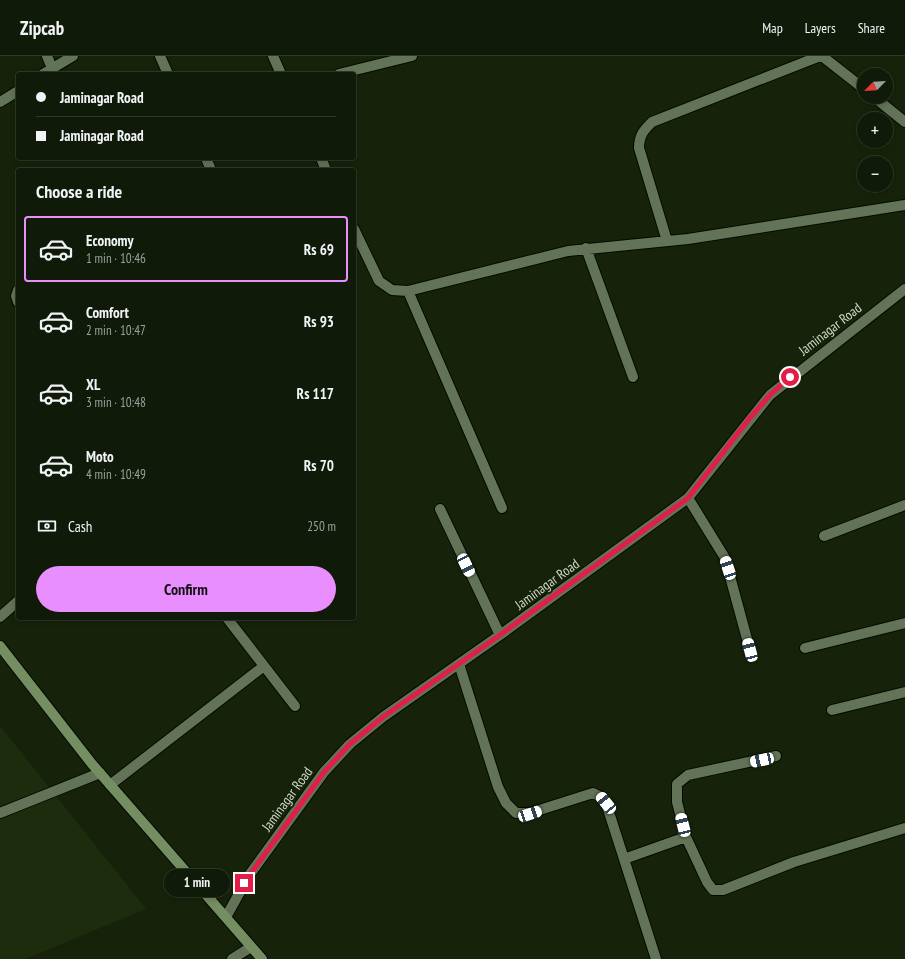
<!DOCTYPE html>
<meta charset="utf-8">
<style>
body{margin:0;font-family:"PT Sans Narrow",sans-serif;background:#1e2716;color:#f1f3f6;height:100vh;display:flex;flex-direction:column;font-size:15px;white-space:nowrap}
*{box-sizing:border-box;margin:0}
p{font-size:13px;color:#9ca19c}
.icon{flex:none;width:22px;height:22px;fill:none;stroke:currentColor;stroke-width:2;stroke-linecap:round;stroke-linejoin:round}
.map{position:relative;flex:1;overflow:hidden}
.panel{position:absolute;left:16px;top:112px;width:340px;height:452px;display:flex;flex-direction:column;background:#101a08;border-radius:4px;box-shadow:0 2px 6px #0003,0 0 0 1px #303829}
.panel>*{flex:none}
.banner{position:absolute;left:16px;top:16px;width:340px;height:88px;border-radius:4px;box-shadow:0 2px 6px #0003,0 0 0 1px #303829;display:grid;align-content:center;height:88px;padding:0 20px;background:#101a08}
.needle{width:26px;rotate:246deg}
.controls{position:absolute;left:857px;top:12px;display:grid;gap:8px}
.controls a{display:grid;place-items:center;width:36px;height:36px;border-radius:50%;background:#101a08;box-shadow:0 2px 6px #0003,0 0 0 1px #303829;font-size:20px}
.end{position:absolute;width:18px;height:18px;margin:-9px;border:5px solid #e11d48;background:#fff;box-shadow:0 0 0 2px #fff}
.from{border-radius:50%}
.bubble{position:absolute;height:28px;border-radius:14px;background:#101a08;box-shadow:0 2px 6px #0003,0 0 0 1px #303829;font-size:13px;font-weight:600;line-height:28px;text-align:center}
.car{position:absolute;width:12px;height:24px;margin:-12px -6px;border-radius:5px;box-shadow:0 0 3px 1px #0007;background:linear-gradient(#fff 24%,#345 0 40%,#fff 0 76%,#345 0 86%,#fff 0)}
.banner b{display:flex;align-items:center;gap:14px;height:38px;font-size:15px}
.banner b+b{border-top:1px solid #303829}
.banner i{width:10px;height:10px;background:#f1f3f6}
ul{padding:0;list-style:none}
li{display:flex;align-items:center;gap:12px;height:66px;margin:0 8px 6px;padding:0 12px;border:2px solid transparent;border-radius:4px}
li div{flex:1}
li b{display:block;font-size:15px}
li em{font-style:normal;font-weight:600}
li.selected{border-color:#e98efe}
li>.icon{width:36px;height:36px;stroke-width:1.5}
h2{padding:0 20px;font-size:18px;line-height:48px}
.pay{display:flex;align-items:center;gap:10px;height:44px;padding:0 20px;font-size:15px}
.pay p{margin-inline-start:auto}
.primary-button{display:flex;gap:8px;margin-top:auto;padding:8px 20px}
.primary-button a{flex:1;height:46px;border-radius:24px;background:#e98efe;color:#111;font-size:16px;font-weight:600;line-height:46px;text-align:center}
header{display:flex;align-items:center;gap:24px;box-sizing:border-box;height:56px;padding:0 20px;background:#101a08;border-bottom:1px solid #303829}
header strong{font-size:19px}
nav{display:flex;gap:22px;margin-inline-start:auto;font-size:14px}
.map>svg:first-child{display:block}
</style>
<header>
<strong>Zipcab</strong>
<nav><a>Map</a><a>Layers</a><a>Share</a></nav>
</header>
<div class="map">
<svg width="905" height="903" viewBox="0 0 905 903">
<rect width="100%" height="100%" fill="#16230a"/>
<!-- built -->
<path fill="#1d2c0d" d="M0,670L146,853L25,903H0Z"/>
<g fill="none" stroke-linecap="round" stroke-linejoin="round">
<defs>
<path id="lane" d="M0,757L100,717"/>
<path id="street" d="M47,0L52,12
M160,0L168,18
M273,0L281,18
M822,0L864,33
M43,18L73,0
M339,18L412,0
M874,41L905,66
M0,46L18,35
M206,102L211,114
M321,102L326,114
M354,173L379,225L392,234L408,235L568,195L688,183L905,149
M667,185L639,92C639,79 644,74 652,66L820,0
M586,192L633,321
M18,234L16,240L18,246
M408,235L502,452
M688,442L725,502L750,594
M440,453L500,579
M824,480L905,449
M0,561L18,545
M227,562L295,650
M805,592L905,567
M459,608L498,731L506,747L516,757H530L593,737L601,741L606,747L624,803
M832,654L905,636
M110,729L264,610
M686,781L707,826L713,834H723L794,806L905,772
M226,861L250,818L324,716L350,688L383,661L500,579L688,442L770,339L905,233
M232,903L251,891
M656,903L624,803L686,781L677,746V728L688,719L776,700"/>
<path id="secondary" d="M0,590L92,708L262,903"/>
</defs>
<!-- lane casing -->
<use href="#lane" stroke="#030b00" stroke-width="12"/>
<!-- street casing -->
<use href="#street" stroke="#030b00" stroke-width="12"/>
<!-- secondary casing -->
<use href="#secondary" stroke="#030b00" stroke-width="12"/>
<!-- lane -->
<use href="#lane" stroke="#637357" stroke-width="10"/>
<!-- street -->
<use href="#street" stroke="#637357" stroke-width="10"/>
<!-- secondary -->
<use href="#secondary" stroke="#748d61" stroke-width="10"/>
</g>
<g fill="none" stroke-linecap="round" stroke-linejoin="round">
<!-- route -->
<path stroke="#e11d48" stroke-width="5" d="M244,827L324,716L350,688L383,661L500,579L688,442L749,363L770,339L790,321"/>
</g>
<g text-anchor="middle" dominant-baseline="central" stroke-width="4" stroke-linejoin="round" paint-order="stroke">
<!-- street labels -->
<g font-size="14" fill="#cfd8c9" stroke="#16230a">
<text transform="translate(830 273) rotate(-38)">Jaminagar Road</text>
<text transform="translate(547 528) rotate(-36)">Jaminagar Road</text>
<text transform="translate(287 743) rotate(-54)">Jaminagar Road</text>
</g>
</g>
</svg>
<div class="controls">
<a><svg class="needle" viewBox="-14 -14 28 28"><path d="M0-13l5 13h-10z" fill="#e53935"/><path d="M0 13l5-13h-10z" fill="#9ca19c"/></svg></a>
<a>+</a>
<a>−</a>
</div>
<i class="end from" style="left:790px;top:321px"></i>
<i class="end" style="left:244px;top:827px"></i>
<div class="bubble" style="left:164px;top:813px;width:66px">1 min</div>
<i class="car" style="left:466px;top:509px;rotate:154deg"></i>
<i class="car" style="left:728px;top:512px;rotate:342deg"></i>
<i class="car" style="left:750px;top:594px;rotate:345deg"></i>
<i class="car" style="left:762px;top:704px;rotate:258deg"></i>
<i class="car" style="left:606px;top:747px;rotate:321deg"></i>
<i class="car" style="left:530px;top:758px;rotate:72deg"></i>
<i class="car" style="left:683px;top:769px;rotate:346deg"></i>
<div class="banner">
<b><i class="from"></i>Jaminagar Road</b>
<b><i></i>Jaminagar Road</b>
</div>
<section class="panel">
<h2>Choose a ride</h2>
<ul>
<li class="selected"><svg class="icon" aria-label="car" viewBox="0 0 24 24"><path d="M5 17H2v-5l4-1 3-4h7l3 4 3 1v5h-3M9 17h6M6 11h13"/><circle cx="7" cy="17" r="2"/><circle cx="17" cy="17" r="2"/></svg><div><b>Economy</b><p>1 min · 10:46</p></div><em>Rs 69</em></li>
<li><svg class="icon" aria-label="car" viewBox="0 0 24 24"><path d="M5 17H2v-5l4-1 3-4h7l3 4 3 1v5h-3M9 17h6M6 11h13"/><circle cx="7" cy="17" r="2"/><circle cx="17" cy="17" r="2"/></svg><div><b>Comfort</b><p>2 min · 10:47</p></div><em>Rs 93</em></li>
<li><svg class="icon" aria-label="car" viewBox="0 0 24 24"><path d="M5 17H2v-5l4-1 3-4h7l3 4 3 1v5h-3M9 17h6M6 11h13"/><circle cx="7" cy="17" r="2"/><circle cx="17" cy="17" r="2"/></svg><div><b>XL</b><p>3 min · 10:48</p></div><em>Rs 117</em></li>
<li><svg class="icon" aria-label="car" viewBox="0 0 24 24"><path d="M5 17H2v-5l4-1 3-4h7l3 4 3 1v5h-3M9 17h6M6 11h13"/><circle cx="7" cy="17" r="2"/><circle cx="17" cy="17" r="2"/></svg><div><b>Moto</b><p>4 min · 10:49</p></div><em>Rs 70</em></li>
</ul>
<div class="pay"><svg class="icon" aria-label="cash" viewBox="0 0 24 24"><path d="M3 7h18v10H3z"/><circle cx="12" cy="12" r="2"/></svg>Cash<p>250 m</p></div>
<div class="primary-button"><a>Confirm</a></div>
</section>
</div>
